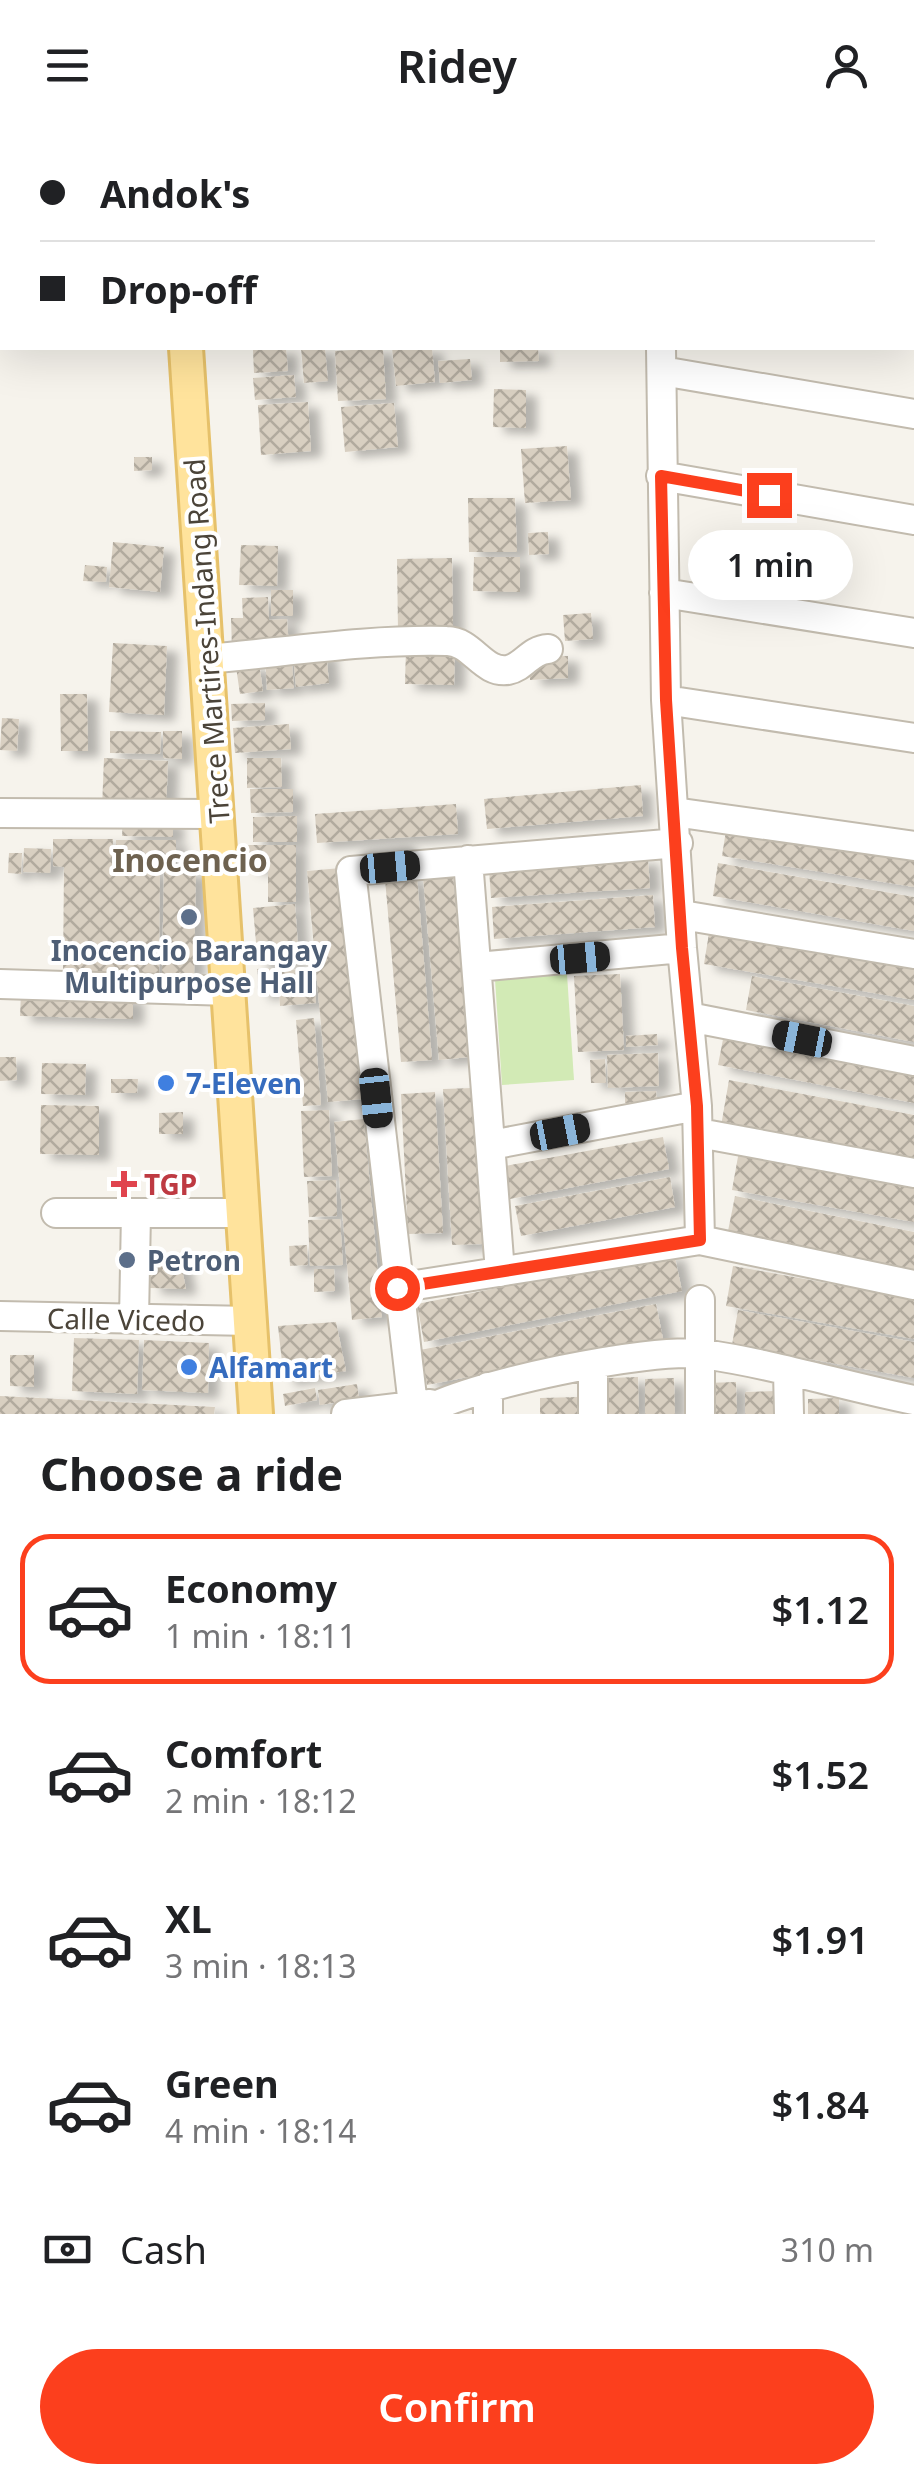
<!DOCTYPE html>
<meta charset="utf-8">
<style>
body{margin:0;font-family:"Noto Sans",sans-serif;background:#f6f6f6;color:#202124;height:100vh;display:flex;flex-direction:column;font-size:38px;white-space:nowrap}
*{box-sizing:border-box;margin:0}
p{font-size:32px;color:#757577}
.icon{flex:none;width:55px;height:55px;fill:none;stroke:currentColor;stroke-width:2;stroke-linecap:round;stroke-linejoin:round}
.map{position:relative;height:1284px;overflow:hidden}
.details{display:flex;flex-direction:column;background:#fff;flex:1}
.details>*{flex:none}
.hud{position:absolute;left:0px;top:0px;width:915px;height:220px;box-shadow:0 10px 40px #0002;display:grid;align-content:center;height:220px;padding:0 40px;background:#fff}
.end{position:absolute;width:45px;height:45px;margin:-22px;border:12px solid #fc3f1d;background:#fff;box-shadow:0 0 0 5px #fff}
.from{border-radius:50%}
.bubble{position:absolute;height:70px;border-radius:35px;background:#fff;box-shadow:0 10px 40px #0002;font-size:32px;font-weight:600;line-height:70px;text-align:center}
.car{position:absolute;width:30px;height:60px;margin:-30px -15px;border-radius:12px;box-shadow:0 0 8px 2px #0007;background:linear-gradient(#222 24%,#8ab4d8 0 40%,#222 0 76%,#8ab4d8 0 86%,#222 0)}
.hud b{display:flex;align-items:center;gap:35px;height:95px;font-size:38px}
.hud b+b{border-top:2px solid #e0e0e0}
.hud i{width:25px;height:25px;background:#202124}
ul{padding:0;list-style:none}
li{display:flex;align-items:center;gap:30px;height:150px;margin:0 20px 15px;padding:0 20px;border:5px solid transparent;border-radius:30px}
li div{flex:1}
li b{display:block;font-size:38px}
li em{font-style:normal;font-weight:600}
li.current{border-color:#fc3f1d}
li>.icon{width:90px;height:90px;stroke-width:1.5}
h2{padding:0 40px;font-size:45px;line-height:120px}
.pay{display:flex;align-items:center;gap:25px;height:110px;padding:0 40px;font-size:38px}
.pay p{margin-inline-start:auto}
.cta{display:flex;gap:20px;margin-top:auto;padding:20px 40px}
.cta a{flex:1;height:115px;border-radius:60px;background:#fc3f1d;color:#fff;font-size:40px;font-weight:600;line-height:115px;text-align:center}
header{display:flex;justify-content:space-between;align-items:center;height:130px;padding:0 40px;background:#fff;font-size:45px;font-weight:600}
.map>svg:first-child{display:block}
</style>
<header><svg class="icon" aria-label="menu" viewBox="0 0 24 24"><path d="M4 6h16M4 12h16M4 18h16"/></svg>Ridey<svg class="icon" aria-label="person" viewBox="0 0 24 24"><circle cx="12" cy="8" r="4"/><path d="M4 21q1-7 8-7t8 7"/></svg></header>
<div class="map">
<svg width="914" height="1284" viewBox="0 0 914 1284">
<defs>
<pattern id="building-cross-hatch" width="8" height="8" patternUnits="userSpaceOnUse" patternTransform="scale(2.5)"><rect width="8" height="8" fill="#d8cfc1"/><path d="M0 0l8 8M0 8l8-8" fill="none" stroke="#b1aa9e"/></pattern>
<filter id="shadow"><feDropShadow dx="11" dy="6" stdDeviation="5" flood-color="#0004"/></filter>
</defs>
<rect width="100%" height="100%" fill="#f6f3ec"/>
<!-- garden -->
<path fill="#d2eab5" d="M567,844L574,950L502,955L495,849Z"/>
<!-- building -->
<path fill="url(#building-cross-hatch)" filter="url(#shadow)" d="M286,218L288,241L254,243L253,220Z
M301,218H325L328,251L304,253Z
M383,218L386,269L338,271L335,221Z
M392,218H432L435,252L396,256Z
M500,218H538L539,231L500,232Z
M470,229L472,250L440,253L438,231Z
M294,245L296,267L255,270L253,248Z
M494,259L526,260V298L493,297Z
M308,272L311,321L261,325L258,275Z
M394,273L398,317L345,322L341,277Z
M567,316L571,370L525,373L521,319Z
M134,327H152V340L134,341Z
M468,368H515L517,422H469Z
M548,402L549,424L529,425L528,403Z
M113,412L164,417L160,462L109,457Z
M241,415L278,416L277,456L239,455Z
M474,427H520V462L473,461Z
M452,428L453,500L398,501L397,429Z
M85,435L107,437L106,452L83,451Z
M271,460H293V486H271Z
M268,467L269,490L287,489L289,518L232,520L231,488H243L242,468Z
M591,483L593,509L565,511L563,485Z
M113,513L167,516L164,585L109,582Z
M406,517L455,518L454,555L405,554Z
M326,521L329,553L296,557L293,525Z
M291,523L294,558L267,560L265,525Z
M568,526V548L530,550V527Z
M259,533L263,561L240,564L236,537Z
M60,564H87L88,621H61Z
M265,573V590L232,591L231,574Z
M2,588L19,589L17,621L0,620Z
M289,594L291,619L235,623L233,598Z
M110,601L161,602L160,624L110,623Z
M163,601H182V629L163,628Z
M104,628L168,631L166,681L102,678Z
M247,628H281L282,657L247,658Z
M641,655L643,686L487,699L484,669Z
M250,659H293V682L251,683Z
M456,674L458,704L317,713L315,684Z
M297,686V712H253V687Z
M123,689L173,690V707L122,706Z
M727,694L914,724V757L722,726Z
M53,709H113L112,738L160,739L159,846L63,844L64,737L53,736Z
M116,710H176V735H116Z
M248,715H296V772H268V738H248Z
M24,718L51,719L50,743L23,742Z
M9,723H22L21,744L8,743Z
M648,728L650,758L491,768L489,739Z
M718,733L914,767V801L713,766Z
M341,738L363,969L328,972L307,741Z
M164,740H196L194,844L162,843Z
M453,744L469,927L439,930L423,747Z
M417,746L432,930L401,932L385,749Z
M653,765L655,797L494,809L492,777Z
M295,774L299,831L258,835L253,778Z
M710,797L914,832V870L704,834Z
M274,838L275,863L258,864L257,839Z
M313,838L316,873L280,876L277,841Z
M620,844L624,920L578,922L574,846Z
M752,846L914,876V912L746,880Z
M21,863L133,866V889L20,886Z
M314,888L321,975L303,976L296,890Z
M725,899L914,936V973L718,935Z
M657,904L658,915L626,917V906Z
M658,923L659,956L608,958L607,925Z
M0,927H16L17,950L0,951Z
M605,929L606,953H591L590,930Z
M42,933L86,934L85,965L41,964Z
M111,949H138L137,963H111Z
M729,950L914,985V1032L721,996Z
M473,958L482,1114L452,1115L443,959Z
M656,961L657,972L625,973V962Z
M435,962L443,1103L408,1104L401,964Z
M41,975L99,976V1025L40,1024Z
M329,980L332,1046L304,1047L301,981Z
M183,982V1004H159V983Z
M364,989L382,1187L352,1190L334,992Z
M663,1007L669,1039L510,1069L505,1036Z
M739,1021L914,1052V1092L732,1060Z
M670,1047L675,1077L521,1106L515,1076Z
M336,1050L337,1086L309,1087L307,1051Z
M735,1066L914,1102V1142L727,1106Z
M340,1089L343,1135L310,1136L308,1090Z
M307,1115L308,1135L290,1136L289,1116Z
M179,1123L186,1159L150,1158L151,1125Z
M674,1123L682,1161L424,1212L417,1174Z
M733,1136L914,1169V1209L726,1176Z
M314,1139H334L335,1161L314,1162Z
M656,1174L663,1209L427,1255L420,1220Z
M738,1180L914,1212V1248L732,1215Z
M336,1192L346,1241L284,1250L278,1196Z
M74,1208L139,1210L137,1264L72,1261Z
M144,1210L209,1213L208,1263L142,1260Z
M10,1225H34V1257L10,1256Z
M638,1247L639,1284H608L607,1248Z
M674,1248L675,1284H645V1249Z
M736,1252L737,1284H708L706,1253Z
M357,1254L359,1269L320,1275L318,1260Z
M315,1258L317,1270L285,1276L283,1264Z
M776,1261L777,1284H745V1262Z
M0,1266L215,1277L214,1284H0Z
M578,1267V1284H540V1268Z
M839,1268V1284H808V1269Z"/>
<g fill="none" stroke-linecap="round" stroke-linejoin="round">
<defs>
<path id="minor" d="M403,0L404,2
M838,0V2
M651,2V0
M741,2V0
M912,51H914
M912,167L914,168
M661,218L666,570L682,818L697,976L700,1110
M662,241L914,284
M661,346L914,390
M664,463L914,503
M207,529C287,522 368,509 447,511C472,511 483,544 508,540C524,537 530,520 548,519
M666,570L914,608
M674,682L914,716
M0,683L218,684
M468,730L500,1142
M682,785L914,824
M477,837L682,818
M0,854L230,861
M689,887L914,931
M699,1003L914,1043
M491,1015L697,976
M56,1083H244
M397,1158L700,1110L914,1155
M0,1186L251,1191
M134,1189L136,1083
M593,1236V1284
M788,1242L789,1284
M488,1257V1284
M346,1284L430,1274
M414,1284L351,741L678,713
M420,1284C465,1255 650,1217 703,1224C774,1234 844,1256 914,1270
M700,1284V1170"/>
<path id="major" d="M171,0V2
M186,218L256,1284"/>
</defs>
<!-- minor casing -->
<use href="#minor" stroke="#c2bbae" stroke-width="32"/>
<!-- major casing -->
<use href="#major" stroke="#e6c16a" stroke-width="38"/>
<!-- minor -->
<use href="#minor" stroke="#fff" stroke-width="28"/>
<!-- major -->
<use href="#major" stroke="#ffe39c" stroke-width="32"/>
</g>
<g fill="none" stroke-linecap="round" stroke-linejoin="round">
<!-- route -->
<path stroke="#fc3f1d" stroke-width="12" d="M397,1158L700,1110L697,976L682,818L666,570L661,346L769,365"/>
</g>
<!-- markers -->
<g fill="#5c6f8a" stroke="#fff" stroke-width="4">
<circle cx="189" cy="787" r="10"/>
<circle cx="127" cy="1130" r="10"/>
</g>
<g fill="#3f7fe0" stroke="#fff" stroke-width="4">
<circle cx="166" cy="953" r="10"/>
<circle cx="189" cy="1237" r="10"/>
</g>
<path fill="#e0444e" stroke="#fff" stroke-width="4" d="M119 1039h10v10h10v10h-10v10h-10v-10h-10v-10h10z"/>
<g text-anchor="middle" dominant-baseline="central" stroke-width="8" stroke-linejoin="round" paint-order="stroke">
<!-- street labels -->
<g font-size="28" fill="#4b4439" stroke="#fff">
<text transform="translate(206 511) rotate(-94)">Trece Martires-Indang Road</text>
<text transform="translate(126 1189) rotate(1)">Calle Vicedo</text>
</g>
<!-- service labels -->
<g font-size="28" font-weight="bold" fill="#4e5e75" stroke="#fff">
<text x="189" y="820">Inocencio Barangay<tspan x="189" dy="32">Multipurpose Hall</tspan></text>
<text x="147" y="1130" text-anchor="start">Petron</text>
</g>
<!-- shop labels -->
<g font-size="28" font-weight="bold" fill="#366cbe" stroke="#fff" text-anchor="start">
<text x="186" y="953">7-Eleven</text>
<text x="209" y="1237">Alfamart</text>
</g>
<!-- health labels -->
<g font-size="28" font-weight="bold" fill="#be3a42" stroke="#fff" text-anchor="start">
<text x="144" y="1054">TGP</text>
</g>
<!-- quarter labels -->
<g font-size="32" font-weight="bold" fill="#6e6250" stroke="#fff">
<text x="190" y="729">Inocencio</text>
</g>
</g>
</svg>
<i class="end from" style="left:397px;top:1158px"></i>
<i class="end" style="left:769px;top:365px"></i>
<div class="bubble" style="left:688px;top:400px;width:165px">1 min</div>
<i class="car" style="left:390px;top:737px;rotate:85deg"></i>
<i class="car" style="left:580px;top:828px;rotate:85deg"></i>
<i class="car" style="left:802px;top:909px;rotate:281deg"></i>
<i class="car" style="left:376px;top:968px;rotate:174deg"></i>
<i class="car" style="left:560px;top:1002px;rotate:79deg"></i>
<div class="hud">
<b><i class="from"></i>Andok's</b>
<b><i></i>Drop-off</b>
</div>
</div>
<section class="details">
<h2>Choose a ride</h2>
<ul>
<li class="current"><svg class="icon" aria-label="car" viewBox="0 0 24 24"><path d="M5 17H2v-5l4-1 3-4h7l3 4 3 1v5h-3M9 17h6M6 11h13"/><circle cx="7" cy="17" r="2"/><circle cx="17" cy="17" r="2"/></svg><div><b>Economy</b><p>1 min · 18:11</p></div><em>$1.12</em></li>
<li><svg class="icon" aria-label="car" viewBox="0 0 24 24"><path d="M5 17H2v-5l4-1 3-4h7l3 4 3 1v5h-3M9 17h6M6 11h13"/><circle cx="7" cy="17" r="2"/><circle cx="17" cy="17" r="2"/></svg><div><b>Comfort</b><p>2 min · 18:12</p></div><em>$1.52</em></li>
<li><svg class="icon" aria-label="car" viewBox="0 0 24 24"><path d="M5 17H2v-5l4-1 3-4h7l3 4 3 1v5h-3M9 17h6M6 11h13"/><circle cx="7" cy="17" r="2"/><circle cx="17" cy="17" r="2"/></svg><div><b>XL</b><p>3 min · 18:13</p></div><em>$1.91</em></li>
<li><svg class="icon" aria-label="car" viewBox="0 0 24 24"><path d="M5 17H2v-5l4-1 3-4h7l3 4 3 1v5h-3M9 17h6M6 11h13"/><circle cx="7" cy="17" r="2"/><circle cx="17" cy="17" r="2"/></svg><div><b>Green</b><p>4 min · 18:14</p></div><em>$1.84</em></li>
</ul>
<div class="pay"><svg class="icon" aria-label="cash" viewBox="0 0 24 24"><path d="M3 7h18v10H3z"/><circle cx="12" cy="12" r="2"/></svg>Cash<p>310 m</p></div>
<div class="cta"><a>Confirm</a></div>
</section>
